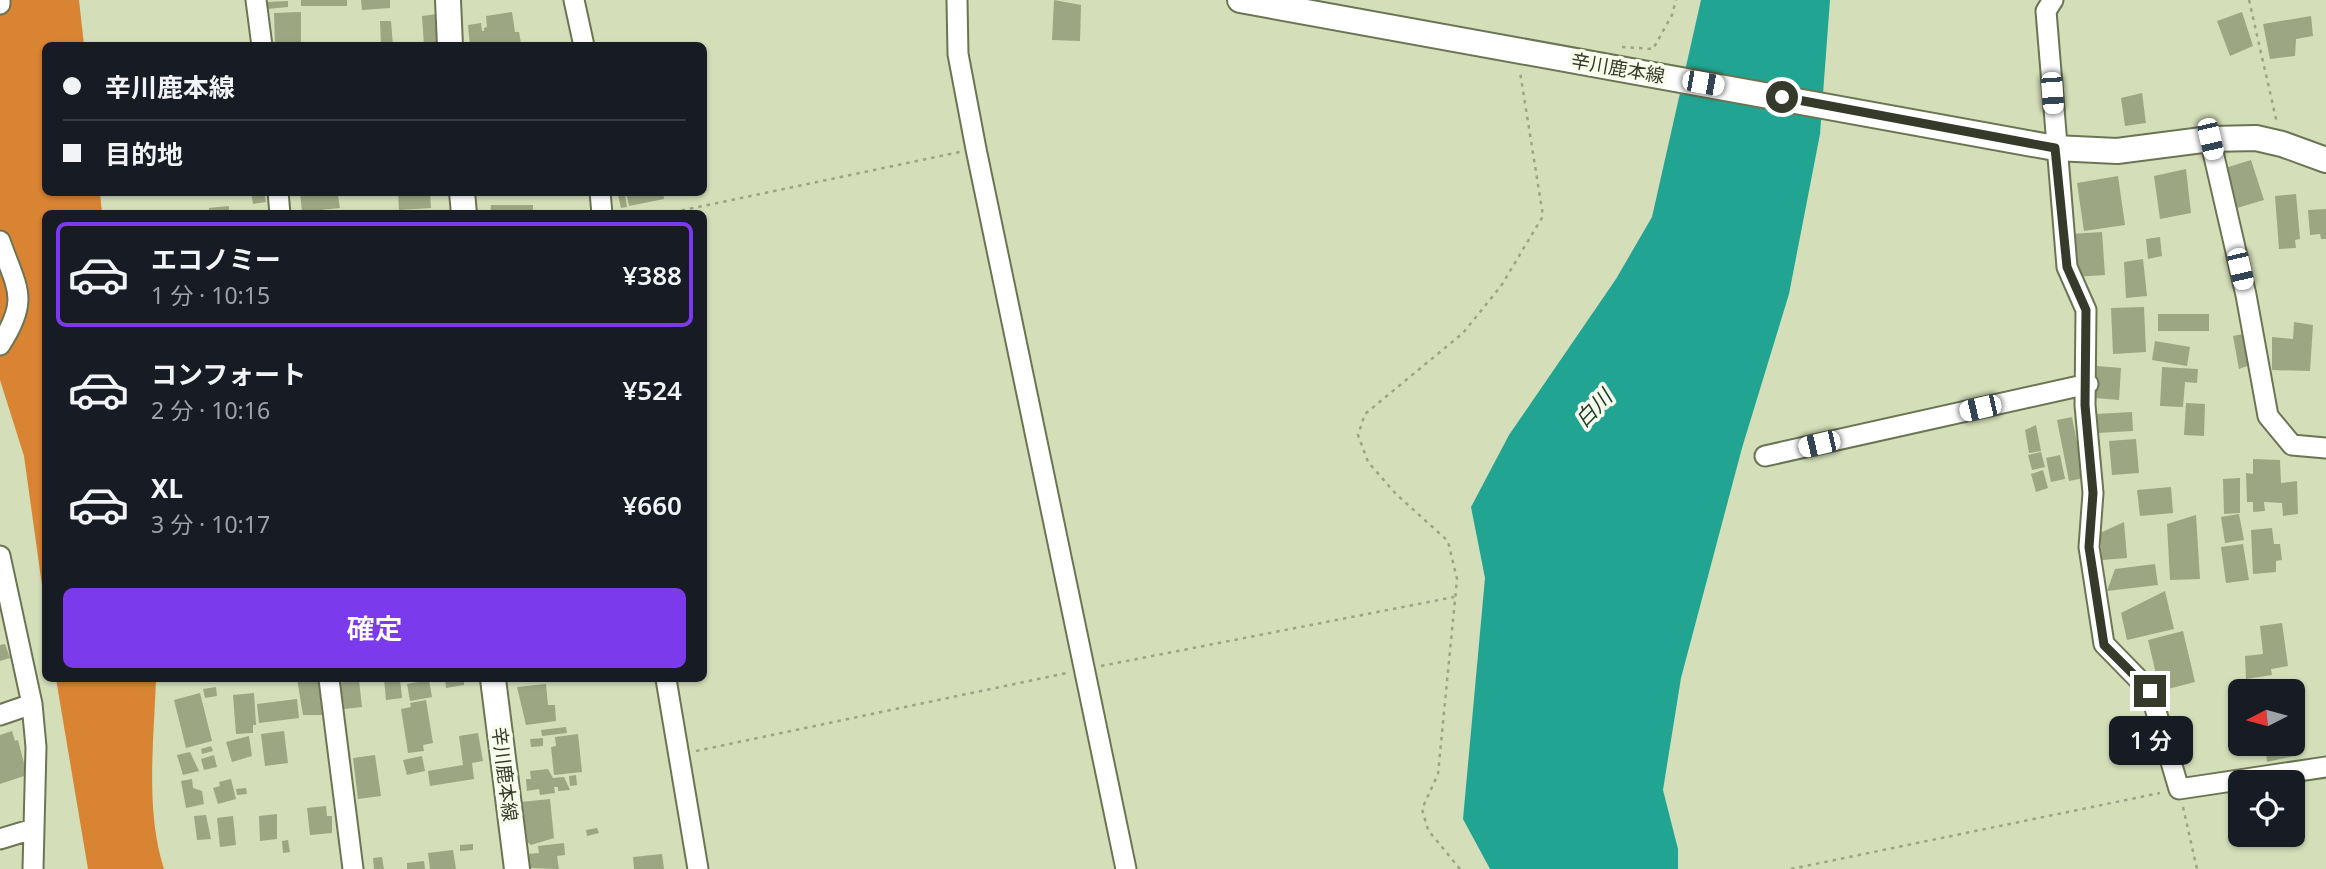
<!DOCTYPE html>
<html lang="ja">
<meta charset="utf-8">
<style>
body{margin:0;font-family:"Noto Sans","Noto Sans JP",sans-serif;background:#20242c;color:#f1f3f6;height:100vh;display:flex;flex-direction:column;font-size:26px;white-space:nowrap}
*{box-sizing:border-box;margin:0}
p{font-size:23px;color:#9ea1a6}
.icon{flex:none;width:38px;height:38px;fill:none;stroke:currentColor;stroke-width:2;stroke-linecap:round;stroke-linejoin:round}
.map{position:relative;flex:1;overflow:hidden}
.panel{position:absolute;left:42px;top:210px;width:665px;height:472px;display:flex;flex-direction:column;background:#171b24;border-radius:10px;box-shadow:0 2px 5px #0004}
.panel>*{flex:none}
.top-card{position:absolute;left:42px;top:42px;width:665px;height:154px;border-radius:10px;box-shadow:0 2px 5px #0004;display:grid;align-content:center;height:154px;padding:0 21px;background:#171b24}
.needle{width:46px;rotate:264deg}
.fabs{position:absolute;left:2228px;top:679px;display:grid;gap:14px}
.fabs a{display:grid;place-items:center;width:77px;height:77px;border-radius:10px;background:#171b24;box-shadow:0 2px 5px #0004;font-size:35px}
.end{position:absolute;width:32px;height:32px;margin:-16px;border:9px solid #363a2b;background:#fff;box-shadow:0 0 0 4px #fff}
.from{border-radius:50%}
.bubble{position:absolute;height:49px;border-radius:10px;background:#171b24;box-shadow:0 2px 5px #0004;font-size:23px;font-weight:600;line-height:49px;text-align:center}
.car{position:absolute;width:21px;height:42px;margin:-21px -10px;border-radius:9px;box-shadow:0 0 5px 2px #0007;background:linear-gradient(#fff 24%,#345 0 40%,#fff 0 76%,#345 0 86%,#fff 0)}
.top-card b{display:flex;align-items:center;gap:24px;height:66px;font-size:26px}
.top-card b+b{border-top:2px solid #363941}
.top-card i{width:18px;height:18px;background:#f1f3f6}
ul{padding:12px 0 0;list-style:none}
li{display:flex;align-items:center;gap:21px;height:105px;margin:0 14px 10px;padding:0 7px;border:4px solid transparent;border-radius:10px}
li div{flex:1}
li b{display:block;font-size:26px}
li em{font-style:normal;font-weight:600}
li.selected{border-color:#7c3aed}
li>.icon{width:63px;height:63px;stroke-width:1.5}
.cta{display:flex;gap:14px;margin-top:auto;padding:14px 21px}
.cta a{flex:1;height:80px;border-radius:10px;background:#7c3aed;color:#fff;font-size:28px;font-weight:600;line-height:80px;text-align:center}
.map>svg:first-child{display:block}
</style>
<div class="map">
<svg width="2326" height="869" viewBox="0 0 2326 869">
<rect width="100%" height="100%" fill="#d4deb9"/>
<!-- forest -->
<path fill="#d88433" d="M0,0H79L84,45L46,46V192L100,193L102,213L46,214L45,607L24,456L0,380Z
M56,679H156C154,740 145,810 164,869H88Z"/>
<!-- water -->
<path fill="#21a592" d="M1701,0H1830L1820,134L1789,294L1742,448L1681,678L1663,790L1678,849V869H1490L1463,819L1485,578L1471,507L1509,435L1616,279L1652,217Z"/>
<!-- building -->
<path fill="#9ca682" d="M301,0H347V6H301Z
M361,0H390V8L362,10Z
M1054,0L1081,5L1080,41L1052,40Z
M288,1V7L267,9V2Z
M301,12V46H275L274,13Z
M512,12L515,32H519L521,43L470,46L468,25L481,23L482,31H484V28L487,27L486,16Z
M2242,12L2253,46L2230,56L2217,21Z
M437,14L439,46H424L422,16Z
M2311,16L2313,36L2296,39L2295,56L2270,59L2263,24Z
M380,21H391L393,46H381Z
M2142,93L2146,123L2125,126L2121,98Z
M2251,160L2264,200L2237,208L2225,168Z
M2186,169L2191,213L2160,219L2154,176Z
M2118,176L2125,225L2084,231L2077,183Z
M251,192H264L266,202L253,204Z
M300,192H342V196H338L340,208L302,212Z
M398,192H430L431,208L399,210Z
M626,192H663L664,199L629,206Z
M625,194L627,207L621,208L618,195Z
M2296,194L2300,239L2295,240L2296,248L2279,249L2275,196Z
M491,205H533V214H490Z
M229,206V212L209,214V208Z
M2326,209V239H2321L2320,234L2310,235L2308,210Z
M2102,232L2105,275L2074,277L2070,234Z
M2160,237L2162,256L2148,259L2146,239Z
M2143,259L2147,296L2126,298L2124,262Z
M2144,307L2146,352L2113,354L2111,308Z
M2158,314H2209V331H2158Z
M2294,322L2313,325L2310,371L2272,370V337L2293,339Z
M2248,333L2253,364L2239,369L2233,336Z
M2155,341L2190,347L2187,366L2152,360Z
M2097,366L2121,368L2119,400L2095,398Z
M2162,367L2198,369L2197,383L2185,382L2183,407L2160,406Z
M2186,403L2205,404L2204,436L2184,435Z
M2132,412L2133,431L2097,433L2096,414Z
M2072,417L2084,478L2069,481L2057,420Z
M2036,425L2041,451L2029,453L2025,430Z
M2136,439L2139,473L2112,475L2109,441Z
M2041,452L2045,467L2032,470L2028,455Z
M2060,455L2065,479L2051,482L2046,458Z
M2253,459L2280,460L2281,483L2297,481L2298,514L2283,516L2282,503L2264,502L2265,511L2253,512V502H2247L2246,473L2253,474Z
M2043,470L2048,488L2036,492L2031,474Z
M2240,478V513L2224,514L2223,479Z
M2171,487L2173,513L2140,516L2137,490Z
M2239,514L2244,540L2225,543L2221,517Z
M2196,515L2200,579L2170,580L2167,524Z
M2124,522L2127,558L2102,560L2100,533Z
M2272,528L2274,544H2280L2282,560L2276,561V572L2253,574L2251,530Z
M2243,544L2249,580L2226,583L2221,547Z
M2155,564L2158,585L2107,591L2115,569Z
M2165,591L2174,629L2127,640L2121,613Z
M2282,623L2288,666L2271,669L2272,675L2246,679L2245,656L2263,654L2260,626Z
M2183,631L2195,682L2160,691L2148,640Z
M5,644L10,658L0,661V645Z
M297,679H320L325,715H303Z
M384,679H400L402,698L386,700Z
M445,679H464V685L446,688Z
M359,680L362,707L344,709V703H340L338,683Z
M429,680L432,697L410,701L407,684Z
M546,684L548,705H555L556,721L526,725L517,687Z
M216,687L217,696L205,698L203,689Z
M200,693L212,741L186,748L174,700Z
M254,693L256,725H253V733L236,734L233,695Z
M297,699L299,718L259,723L257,704Z
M426,700L433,743L423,745L424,751L408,753L401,709L411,707L410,703Z
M2292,726L2295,731L2300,730L2303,749H2297L2298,755L2267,762L2265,744H2292Z
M566,727L567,733L542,736L541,730Z
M12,731L15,741L18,740L27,775L0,784V735Z
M284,731L288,763L265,766L261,734Z
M478,733L483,761L472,763L474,779L430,786L428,771L463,765L459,736Z
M578,734L582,772L554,775L551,747L556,746L555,737Z
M249,736L252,756L232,762L226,742Z
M543,738V746L531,747L530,739Z
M211,746L213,751L202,754L201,749Z
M190,752L199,771L183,775L177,755Z
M214,755L217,767L204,770L201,759Z
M375,755L381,796L358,799L353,758Z
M422,756L425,771L407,775L403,760Z
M548,769L553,778L564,777L570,790L558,791V787H554L555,793L540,795L539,789L527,791L526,779H531L530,771Z
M576,775L577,785L570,786L569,776Z
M192,779L193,788L202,791L204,804L186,808L181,781Z
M231,779L236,799L218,804L213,788L220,786L219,782Z
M246,788L247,794L237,795L236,789Z
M550,799L554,838L531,845L527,842L524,832L521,802Z
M326,806L327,816H332V833L310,835L307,808Z
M277,814V839L260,841L259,816Z
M206,815L211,839L197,840L194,816Z
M233,816L236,845L220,847L217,818Z
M597,828L599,833L587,836L586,830Z
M288,840L290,852L283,853L282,841Z
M564,843L565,855L557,856L559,869L529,868L527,854L539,853L538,846Z
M473,844V850L460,851V845Z
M453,850L456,869H430L428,853Z
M662,854L664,869H634L633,857Z
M382,857L384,869H374L373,858Z
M424,861L425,869H407V863Z"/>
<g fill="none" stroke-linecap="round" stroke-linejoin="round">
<defs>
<path id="minor" d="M256,0L262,46
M574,0L584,46
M957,0L958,54L976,149L1126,869
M2053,0L2046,11L2067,267L2086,310L2085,405L2093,493L2089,547L2104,644L2150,691L2179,789L2326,767
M0,4V0
M2210,139L2246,295L2268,416L2292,445L2326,448
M278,192L280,214
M600,192L602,214
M0,241C17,289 30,299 0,345
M1765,456L2088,384
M0,556L32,704L36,747L33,869
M329,679L353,869
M666,679L698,869
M0,715L32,704
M0,839L33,829"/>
<path id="major" d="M448,0L450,46
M1240,0L2055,148L2117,151L2210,139L2256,138L2282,144L2326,160
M462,192L464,214
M493,679L517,869"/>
</defs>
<!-- minor casing -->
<use href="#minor" stroke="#6c7553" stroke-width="23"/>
<!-- major casing -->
<use href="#major" stroke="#6c7553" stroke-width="28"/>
<!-- path -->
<path stroke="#9ca487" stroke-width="2.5" stroke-dasharray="3.5 5" stroke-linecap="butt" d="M2249,0L2277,123
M1622,47L1653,49L1672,15L1676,0
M665,214L960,152
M1101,666L1454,597
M696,751L1067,673
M2183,807L2197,869
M1460,869L1428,830L1422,809L1438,774L1457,579L1448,541L1396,494L1368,462L1358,435L1365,414L1463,333L1501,286L1543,216L1520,72
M1791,869L2160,793"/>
<!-- minor -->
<use href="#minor" stroke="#fff" stroke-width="19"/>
<!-- major -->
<use href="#major" stroke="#fff" stroke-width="24"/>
</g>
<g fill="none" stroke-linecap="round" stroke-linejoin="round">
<!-- route -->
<path stroke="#363a2b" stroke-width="9" d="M1782,97L2055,148L2067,267L2086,310L2085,405L2093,493L2089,547L2104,645L2150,691"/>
</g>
<g text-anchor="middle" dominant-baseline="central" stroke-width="7" stroke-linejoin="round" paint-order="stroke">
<!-- street labels -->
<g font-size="19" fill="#363a2b" stroke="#f7fdea">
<text transform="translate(1618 68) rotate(10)">辛川鹿本線</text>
<text transform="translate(505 774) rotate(83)">辛川鹿本線</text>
</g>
<!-- water labels -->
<g font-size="21" font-style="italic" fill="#213b36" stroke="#f7fdea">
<text transform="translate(1593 408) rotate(-46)">白川</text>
</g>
</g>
</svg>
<div class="fabs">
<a><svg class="needle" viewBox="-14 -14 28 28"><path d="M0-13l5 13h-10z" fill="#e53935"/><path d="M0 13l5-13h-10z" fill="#9ea1a6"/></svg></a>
<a><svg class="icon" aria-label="locate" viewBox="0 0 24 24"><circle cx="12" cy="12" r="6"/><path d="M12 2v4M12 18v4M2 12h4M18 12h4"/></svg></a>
</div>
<i class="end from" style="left:1782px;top:97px"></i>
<i class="end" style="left:2150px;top:691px"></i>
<div class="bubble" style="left:2109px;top:716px;width:84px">1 分</div>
<i class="car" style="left:1703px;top:83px;rotate:100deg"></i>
<i class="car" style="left:2052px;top:93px;rotate:176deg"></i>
<i class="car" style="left:2210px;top:139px;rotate:167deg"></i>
<i class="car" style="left:2240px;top:269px;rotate:167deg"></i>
<i class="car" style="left:1980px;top:408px;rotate:257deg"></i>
<i class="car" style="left:1819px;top:444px;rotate:257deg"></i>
<div class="top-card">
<b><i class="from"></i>辛川鹿本線</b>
<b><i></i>目的地</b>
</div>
<section class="panel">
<ul>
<li class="selected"><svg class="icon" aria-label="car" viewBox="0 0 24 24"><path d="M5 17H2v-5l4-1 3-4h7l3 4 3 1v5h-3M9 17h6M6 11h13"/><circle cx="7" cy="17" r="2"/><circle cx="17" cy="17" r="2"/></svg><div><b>エコノミー</b><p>1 分 · 10:15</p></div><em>¥388</em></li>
<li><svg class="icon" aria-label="car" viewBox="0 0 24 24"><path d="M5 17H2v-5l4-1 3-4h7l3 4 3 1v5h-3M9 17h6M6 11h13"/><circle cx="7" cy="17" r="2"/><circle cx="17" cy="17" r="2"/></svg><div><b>コンフォート</b><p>2 分 · 10:16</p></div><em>¥524</em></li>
<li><svg class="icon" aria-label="car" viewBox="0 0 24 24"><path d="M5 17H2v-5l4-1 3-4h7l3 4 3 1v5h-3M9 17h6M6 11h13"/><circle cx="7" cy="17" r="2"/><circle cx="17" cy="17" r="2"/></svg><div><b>XL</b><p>3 分 · 10:17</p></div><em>¥660</em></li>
</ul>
<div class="cta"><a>確定</a></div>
</section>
</div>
